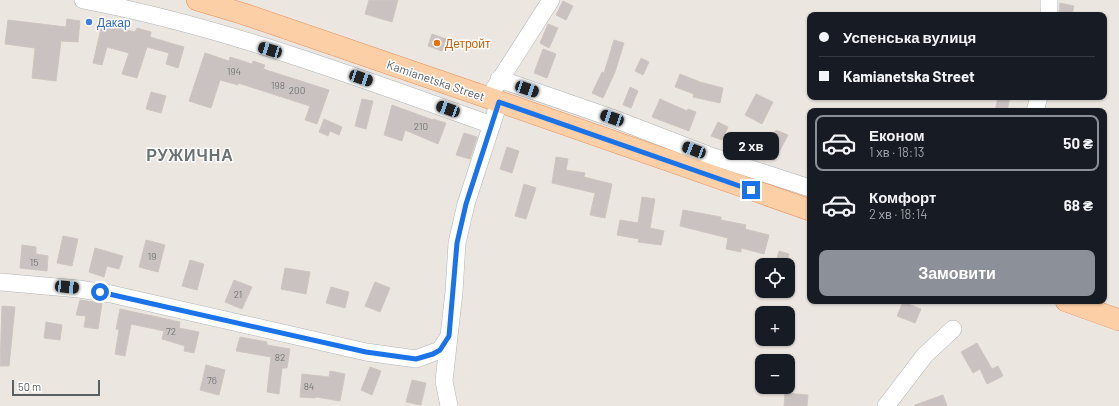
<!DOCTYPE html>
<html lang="uk">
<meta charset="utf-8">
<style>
body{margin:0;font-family:Barlow,sans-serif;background:#242831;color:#f1f3f6;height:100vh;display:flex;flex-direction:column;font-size:15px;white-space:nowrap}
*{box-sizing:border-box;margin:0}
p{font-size:13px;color:#9ea1a6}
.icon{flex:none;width:22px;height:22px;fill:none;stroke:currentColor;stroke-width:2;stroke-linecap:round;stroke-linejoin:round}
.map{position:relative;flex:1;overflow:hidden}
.panel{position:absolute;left:807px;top:108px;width:300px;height:196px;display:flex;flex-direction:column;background:#171b24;border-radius:8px;box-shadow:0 1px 3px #0004}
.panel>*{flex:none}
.guide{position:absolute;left:807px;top:12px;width:300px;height:88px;border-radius:8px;box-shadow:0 1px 3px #0004;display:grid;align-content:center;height:88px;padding:0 12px;background:#171b24}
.controls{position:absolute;left:755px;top:258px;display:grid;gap:8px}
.controls a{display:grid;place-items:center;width:40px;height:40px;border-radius:8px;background:#171b24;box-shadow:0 1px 3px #0004;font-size:20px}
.scale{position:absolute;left:12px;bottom:10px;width:88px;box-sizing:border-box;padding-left:4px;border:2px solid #596061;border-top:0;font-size:11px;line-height:14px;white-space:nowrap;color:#596061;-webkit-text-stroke:3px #fff;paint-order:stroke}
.end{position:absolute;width:18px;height:18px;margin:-9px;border:5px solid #1a73e8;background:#fff;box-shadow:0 0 0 2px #fff}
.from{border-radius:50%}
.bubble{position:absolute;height:28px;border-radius:8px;background:#171b24;box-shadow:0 1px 3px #0004;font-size:13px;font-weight:700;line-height:28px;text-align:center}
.car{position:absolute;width:12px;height:24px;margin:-12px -6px;border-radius:5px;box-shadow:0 0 3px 1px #0007;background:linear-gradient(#222 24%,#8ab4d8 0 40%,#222 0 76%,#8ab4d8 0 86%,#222 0)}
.guide b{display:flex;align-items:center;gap:14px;height:38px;font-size:15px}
.guide b+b{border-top:1px solid #363941}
.guide i{width:10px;height:10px;background:#f1f3f6}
ul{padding:7px 0 0;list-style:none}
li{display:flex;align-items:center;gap:12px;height:56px;margin:0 8px 6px;padding:0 4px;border:2px solid transparent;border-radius:8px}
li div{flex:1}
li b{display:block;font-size:15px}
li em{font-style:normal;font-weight:700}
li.active{border-color:#8c9099}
li>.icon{width:36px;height:36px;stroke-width:1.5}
.cta{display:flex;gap:8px;margin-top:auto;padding:8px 12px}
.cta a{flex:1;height:46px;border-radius:8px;background:#8c9099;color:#fff;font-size:16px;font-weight:700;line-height:46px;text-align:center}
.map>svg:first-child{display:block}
</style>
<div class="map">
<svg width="1119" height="406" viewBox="0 0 1119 406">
<rect width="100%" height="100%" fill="#ece6e1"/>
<!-- building -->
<path fill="#c9c2c0" stroke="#d0c5bf" d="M369,0H398L392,22L365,14Z
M563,1L573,6L566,20L556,15Z
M1060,3L1074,6L1072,15L1059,14Z
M67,19L80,21L78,42L61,41L56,81L32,78L35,48L5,44L8,20L66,27Z
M102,24L135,32L137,28L151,32L150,37L184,47L178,68L166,64L169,53L147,47L137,78L122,74L129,53L107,47L102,65L93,63Z
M548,24L558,28L549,48L540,43Z
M432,34L446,39L442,51L428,46Z
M614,40L624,43L615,72L603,98L592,93L602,72L604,73Z
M543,49L556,54L547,78L534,73Z
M205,53L229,61L230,57L252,64L253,61L265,65L263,69L329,90L317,124L305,120L310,106L238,83V85L220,80L211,108L189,101Z
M641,58L649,62L643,75L635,71Z
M680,74L700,82L723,88L720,103L693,97L694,94L675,87Z
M630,87L638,91L631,108L623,105Z
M151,92L166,96L161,113L146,109Z
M756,94L773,102L762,124L745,115Z
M998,97H1010L1007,111H995Z
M362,99L373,101L366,129L355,126Z
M660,99L687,111L688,109L696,112L689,131L652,117Z
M392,105L433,120V119L446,123L438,144L405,130L402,141L384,135Z
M324,119L342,127L339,135L330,131L328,136L319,132Z
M718,122L728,127L722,140L711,136Z
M776,130L788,135L775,160L764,154Z
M464,133L477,137L470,159L456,155Z
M507,147L519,151L512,173L500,169Z
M556,157L568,159L566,170L585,173L584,177L612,184L605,218L590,215L595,193L552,183Z
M524,184L536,188L526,219L515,216Z
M642,197L655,199L650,228L664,231L661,245L638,242L639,239L617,235L620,220L638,223Z
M683,210L721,217V220L746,225L745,229L769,235L764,254L741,248V252L726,249L728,238L680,226Z
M63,236L78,239L72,266L57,263Z
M146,240L165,245L158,272L139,267Z
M22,245L36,247V254L48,256L47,271L20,268Z
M95,248L123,256L119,269L107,266L104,277L89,272Z
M779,251L789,254L786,265H775Z
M190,260L204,264L197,290L182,286Z
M285,268L310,272L306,294L281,289Z
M234,280L252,287L242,309L225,302Z
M375,282L390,288L380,312L365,306Z
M331,287L349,292L345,308L326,303Z
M80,300L102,303L98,329L84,327L86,316L76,315Z
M903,302L921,309L915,323L897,316Z
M2,306L15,307L9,366H0Z
M120,309L180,322L179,328L199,332L194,353L184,351L185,346L162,339L164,331L131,324L125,356L115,354L119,330L116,329Z
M46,322L62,325L60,340L44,338Z
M240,337L267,342V345L290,349L287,368H282L279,394L267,392L271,357L236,351Z
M977,343L992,369L998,366L1003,376L987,384L980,369L973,373L961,352Z
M206,365L225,370L219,395L200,390Z
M370,367L381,371L372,395L361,390Z
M330,371L345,374L340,401L316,397L315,398L300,397L302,374L329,377Z
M412,380L426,383L421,405L406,402Z
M785,393L808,395L807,406H784Z
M943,395L947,406H915V405Z"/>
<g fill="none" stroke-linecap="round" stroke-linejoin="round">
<defs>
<path id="minor" d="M83,0C222,26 359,78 492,125
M1049,15V0
M499,79L612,118L708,155L810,188
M494,89L551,0
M1035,111L1039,97
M0,282L79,289L111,294L366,352L416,359L440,350L449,336
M449,406L444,381L454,292L457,243L466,204L499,102
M886,406L925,355L953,329"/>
<path id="major" d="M197,0L244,14L489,98L810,210
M1066,301L1119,320"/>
</defs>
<!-- minor casing -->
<use href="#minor" stroke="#afb4b6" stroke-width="18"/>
<!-- major casing -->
<use href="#major" stroke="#ed8e59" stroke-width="22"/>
<!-- minor -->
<use href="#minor" stroke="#fff" stroke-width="17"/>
<!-- major -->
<use href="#major" stroke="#fccfa6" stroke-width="21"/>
</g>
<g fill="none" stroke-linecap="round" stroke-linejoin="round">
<!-- route -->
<path stroke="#1a73e8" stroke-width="5" d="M100,292L366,352L416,359L433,354L440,350L449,336L457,243L466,204L499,102L751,190"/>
</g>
<!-- markers -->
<circle fill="#3f7fe0" stroke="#fff" stroke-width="1.5" cx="89" cy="22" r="4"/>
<circle fill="#e8710a" stroke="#fff" stroke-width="1.5" cx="437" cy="43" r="4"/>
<g text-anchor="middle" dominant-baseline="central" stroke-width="3" stroke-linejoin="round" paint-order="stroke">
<!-- number labels -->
<g font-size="10" fill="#757879">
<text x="234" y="71">194</text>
<text x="278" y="85">198</text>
<text x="297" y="90">200</text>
<text x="421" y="126">210</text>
<text x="152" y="256">19</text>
<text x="34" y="262">15</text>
<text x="238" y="294">21</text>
<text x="171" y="331">72</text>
<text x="280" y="357">82</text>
<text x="212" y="380">76</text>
<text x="309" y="386">84</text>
</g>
<!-- shop labels -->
<g font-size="12" fill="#366cbe" stroke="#fff" text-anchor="start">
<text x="97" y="22">Дакар</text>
</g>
<!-- food labels -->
<g font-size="12" fill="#c56008" stroke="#fff" text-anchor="start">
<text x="445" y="43">Детройт</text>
</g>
<!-- street labels -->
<g font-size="12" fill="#596061" stroke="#fff">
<text transform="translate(436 80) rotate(19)">Kamianetska Street</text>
</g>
<!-- district labels -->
<g font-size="16" font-weight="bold" letter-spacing="1" fill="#6a7273" stroke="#fff">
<text x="190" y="154">РУЖИЧНА</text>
</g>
</g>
</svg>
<div class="controls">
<a><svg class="icon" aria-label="locate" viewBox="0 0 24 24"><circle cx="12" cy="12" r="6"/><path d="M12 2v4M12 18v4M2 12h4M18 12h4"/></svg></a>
<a>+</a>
<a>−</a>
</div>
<div class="scale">50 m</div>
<i class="end from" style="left:100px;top:292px"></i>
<i class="end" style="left:751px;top:190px"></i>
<div class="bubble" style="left:723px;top:132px;width:56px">2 хв</div>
<i class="car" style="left:270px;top:50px;rotate:287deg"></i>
<i class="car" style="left:361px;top:78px;rotate:109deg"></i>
<i class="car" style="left:527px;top:89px;rotate:109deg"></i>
<i class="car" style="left:448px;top:109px;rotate:290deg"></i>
<i class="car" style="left:612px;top:118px;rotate:289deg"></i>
<i class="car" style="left:694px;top:150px;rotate:291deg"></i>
<i class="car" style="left:67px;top:287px;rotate:96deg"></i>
<div class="guide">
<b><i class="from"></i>Успенська вулиця</b>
<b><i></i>Kamianetska Street</b>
</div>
<section class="panel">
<ul>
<li class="active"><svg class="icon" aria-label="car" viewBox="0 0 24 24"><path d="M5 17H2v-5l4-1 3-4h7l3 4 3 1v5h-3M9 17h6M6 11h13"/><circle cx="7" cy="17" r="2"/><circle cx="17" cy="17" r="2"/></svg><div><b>Економ</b><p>1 хв · 18:13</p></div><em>50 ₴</em></li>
<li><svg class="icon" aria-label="car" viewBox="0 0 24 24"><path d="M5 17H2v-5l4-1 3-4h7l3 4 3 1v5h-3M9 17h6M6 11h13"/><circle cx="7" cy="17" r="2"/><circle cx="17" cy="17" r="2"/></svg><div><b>Комфорт</b><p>2 хв · 18:14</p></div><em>68 ₴</em></li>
</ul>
<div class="cta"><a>Замовити</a></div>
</section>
</div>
